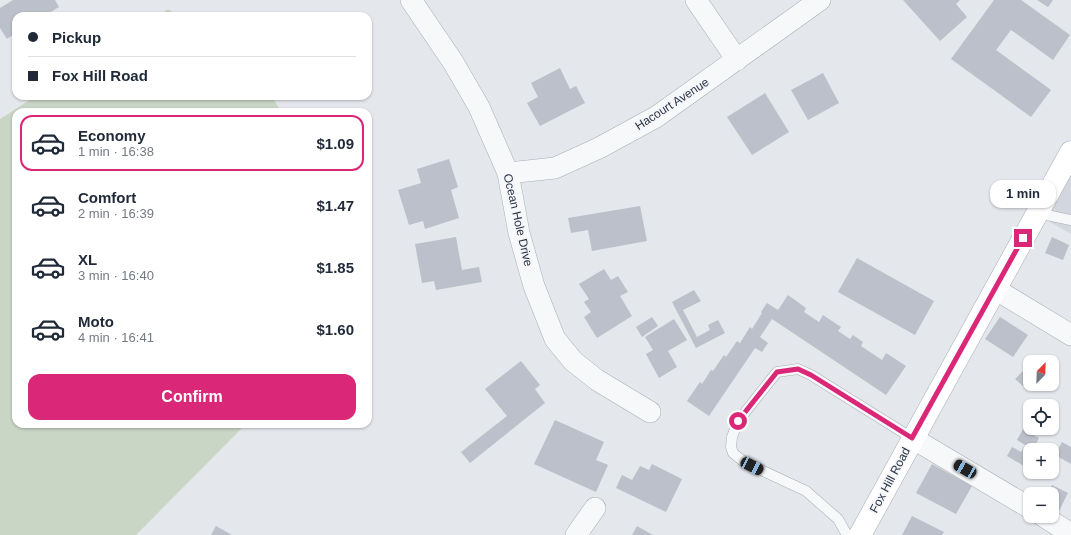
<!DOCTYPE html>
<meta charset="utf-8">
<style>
body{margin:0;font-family:Arial,sans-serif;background:#f2f2f3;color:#1f2937;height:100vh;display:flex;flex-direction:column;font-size:15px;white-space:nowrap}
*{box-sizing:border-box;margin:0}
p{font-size:13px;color:#747a83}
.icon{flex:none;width:22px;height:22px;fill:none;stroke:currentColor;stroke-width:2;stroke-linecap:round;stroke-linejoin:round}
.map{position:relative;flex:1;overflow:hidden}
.drawer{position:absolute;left:12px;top:108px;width:360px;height:320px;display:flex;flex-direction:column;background:#fff;border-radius:12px;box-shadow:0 1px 3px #0004}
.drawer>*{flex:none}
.guide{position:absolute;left:12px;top:12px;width:360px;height:88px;border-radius:12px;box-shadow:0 1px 3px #0004;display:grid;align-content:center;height:88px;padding:0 16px;background:#fff}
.needle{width:26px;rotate:23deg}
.buttons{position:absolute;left:1023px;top:355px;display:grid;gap:8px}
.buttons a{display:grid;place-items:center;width:36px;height:36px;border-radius:8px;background:#fff;box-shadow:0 1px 3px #0004;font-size:20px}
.end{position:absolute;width:18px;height:18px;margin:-9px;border:5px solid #db2777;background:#fff;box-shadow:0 0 0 2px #fff}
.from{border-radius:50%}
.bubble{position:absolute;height:28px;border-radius:12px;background:#fff;box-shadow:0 1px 3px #0004;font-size:13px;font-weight:600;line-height:28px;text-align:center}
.car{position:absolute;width:12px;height:24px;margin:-12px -6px;border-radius:5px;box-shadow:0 0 3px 1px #0007;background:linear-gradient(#222 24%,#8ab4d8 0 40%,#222 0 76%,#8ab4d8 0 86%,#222 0)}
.guide b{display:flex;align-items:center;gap:14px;height:38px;font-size:15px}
.guide b+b{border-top:1px solid #e0e1e3}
.guide i{width:10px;height:10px;background:#1f2937}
ul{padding:7px 0 0;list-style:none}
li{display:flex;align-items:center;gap:12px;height:56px;margin:0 8px 6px;padding:0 8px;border:2px solid transparent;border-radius:12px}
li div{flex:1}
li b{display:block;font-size:15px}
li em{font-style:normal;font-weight:600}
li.on{border-color:#db2777}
li>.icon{width:36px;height:36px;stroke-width:1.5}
.cta{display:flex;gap:8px;margin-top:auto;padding:8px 16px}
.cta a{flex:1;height:46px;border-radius:12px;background:#db2777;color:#fff;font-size:16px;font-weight:600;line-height:46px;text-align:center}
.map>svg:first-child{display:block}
</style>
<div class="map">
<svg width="1071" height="535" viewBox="0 0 1071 535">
<rect width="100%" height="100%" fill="#e4e7ec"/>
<!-- built -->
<path fill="#d2d6de" d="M1071,170V234L1043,218Z"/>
<!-- green -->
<path fill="#c9d6c5" d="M168,9L179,16H158Z
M36,96H272L281,112H16V424H246L136,535H0V119Z"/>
<!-- building -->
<path fill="#bbc0ca" d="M13,0H55L59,7L44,16H16V33L7,39L0,28V8Z
M903,0H960L956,4L967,17L940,41Z
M994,0H1021L1070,35L1053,60L1011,30L996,50L1051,90L1031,117L951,59Z
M1037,0H1053L1048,7Z
M560,68L570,89L576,86L585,103L540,126L527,103L538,97L531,83Z
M823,73L839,103L808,120L791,90Z
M765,93L789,132L752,155L727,117Z
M449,159L458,187L451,190L459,218L425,229L423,221L409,225L398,190L421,183L417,169Z
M640,206L647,241L592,251L588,230L571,233L568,218Z
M456,237L462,270L479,267L482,282L436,290L434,281L422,283L415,244Z
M1052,237L1069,245L1063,260L1045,253Z
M857,258L934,301L915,335L838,292Z
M604,269L611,280L618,276L628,292L620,296L632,316L597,338L584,317L591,312L584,302L589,299L579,284Z
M694,290L701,301L683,310L697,337L710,330L708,325L718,320L725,333L696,348L672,302Z
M788,295L806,308L804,312L819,322L823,315L841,327L838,331L850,339L853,335L863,342L861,346L882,360L886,353L906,366L886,395L772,319L760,337L768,343L762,352L755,348L709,416L687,401L700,382L702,384L711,370L713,371L724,355L726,357L737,341L740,343L750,327L752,329L762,313L761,312L767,303L778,310Z
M652,317L658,326L642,337L636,327Z
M1000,317L1028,335L1013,357L985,339Z
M674,319L687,340L668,351L677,367L659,378L646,354L653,350L645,337Z
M521,361L540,385L535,389L545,403L470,463L461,452L507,416L485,389Z
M1024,370L1030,376V379L1023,386L1015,379Z
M555,420L604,442L596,460L608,465L596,492L534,464Z
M1023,429L1039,438L1033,450H1030V455L1024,466L1007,456L1012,447L1021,452L1025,445L1017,440Z
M1062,442L1071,447V464L1055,455Z
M652,464L682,479L666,512L616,488L622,475L632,480L640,466L649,470Z
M932,464L972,486L956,514L916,493Z
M1052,485L1068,493L1058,513L1052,510V494H1047Z
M912,516L944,532L942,535H902Z
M216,526L232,535H211Z
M637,526L653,535H632Z"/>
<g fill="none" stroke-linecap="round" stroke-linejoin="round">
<defs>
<path id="lane" d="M1037,213L1071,220
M847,535L838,519L806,491L744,462L733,453L731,447L732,437L738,421L777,372L798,369L811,375L912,438"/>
<path id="street" d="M411,0L453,62L479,107L508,173L519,233L534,286L555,339L573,361L597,380L650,412
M696,0L737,60
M508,173L555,168L599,148L656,117L820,0
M995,289L1071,335
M912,438L1030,508
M1043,516L1071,534
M576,535L595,508"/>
<path id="secondary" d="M860,535L1071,152"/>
</defs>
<!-- lane casing -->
<use href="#lane" stroke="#a9aeb7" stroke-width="11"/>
<!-- street casing -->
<use href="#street" stroke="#a9aeb7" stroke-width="22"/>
<!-- secondary casing -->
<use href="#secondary" stroke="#a9aeb7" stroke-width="23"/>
<!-- lane -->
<use href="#lane" stroke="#f7f8fa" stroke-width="10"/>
<!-- street -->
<use href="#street" stroke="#f7f8fa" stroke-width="21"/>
<!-- secondary -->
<use href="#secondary" stroke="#fff" stroke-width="22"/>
</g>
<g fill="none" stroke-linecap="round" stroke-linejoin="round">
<!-- route -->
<path stroke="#db2777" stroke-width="5" d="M738,421L777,372L798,369L811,375L912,438L1023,238"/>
</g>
<g text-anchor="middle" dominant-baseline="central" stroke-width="3.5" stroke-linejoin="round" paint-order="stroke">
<!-- street labels -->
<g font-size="12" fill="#2b3445" stroke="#f4f6f9">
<text transform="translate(672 104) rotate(-33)">Hacourt Avenue</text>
<text transform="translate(518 220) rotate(77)">Ocean Hole Drive</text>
<text transform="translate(890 480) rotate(-62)">Fox Hill Road</text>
</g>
</g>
</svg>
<div class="buttons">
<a><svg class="needle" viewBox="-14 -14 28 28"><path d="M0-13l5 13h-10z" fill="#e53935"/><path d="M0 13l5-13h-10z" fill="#747a83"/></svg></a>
<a><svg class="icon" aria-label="locate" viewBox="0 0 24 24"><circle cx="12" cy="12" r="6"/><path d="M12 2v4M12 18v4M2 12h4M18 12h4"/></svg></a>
<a>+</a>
<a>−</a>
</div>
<i class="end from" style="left:738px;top:421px"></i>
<i class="end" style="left:1023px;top:238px"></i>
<div class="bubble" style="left:990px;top:180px;width:66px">1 min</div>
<i class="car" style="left:752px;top:466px;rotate:117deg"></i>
<i class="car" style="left:965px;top:469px;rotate:300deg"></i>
<div class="guide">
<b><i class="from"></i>Pickup</b>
<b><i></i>Fox Hill Road</b>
</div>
<section class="drawer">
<ul>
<li class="on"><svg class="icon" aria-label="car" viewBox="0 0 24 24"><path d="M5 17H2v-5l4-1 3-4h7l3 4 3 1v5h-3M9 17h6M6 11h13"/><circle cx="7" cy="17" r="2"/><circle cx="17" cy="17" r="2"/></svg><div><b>Economy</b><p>1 min · 16:38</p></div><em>$1.09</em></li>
<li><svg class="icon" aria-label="car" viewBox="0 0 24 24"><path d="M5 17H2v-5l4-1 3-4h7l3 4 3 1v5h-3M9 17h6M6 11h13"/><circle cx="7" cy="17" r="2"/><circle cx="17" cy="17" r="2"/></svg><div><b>Comfort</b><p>2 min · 16:39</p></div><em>$1.47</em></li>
<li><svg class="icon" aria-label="car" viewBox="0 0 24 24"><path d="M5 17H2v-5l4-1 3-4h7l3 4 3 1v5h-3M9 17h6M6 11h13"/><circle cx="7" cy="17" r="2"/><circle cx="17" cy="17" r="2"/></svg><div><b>XL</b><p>3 min · 16:40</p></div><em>$1.85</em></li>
<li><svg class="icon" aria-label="car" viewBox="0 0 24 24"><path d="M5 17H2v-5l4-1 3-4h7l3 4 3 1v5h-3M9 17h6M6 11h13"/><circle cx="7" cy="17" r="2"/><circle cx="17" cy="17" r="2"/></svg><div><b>Moto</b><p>4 min · 16:41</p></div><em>$1.60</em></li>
</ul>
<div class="cta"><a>Confirm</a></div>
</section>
</div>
